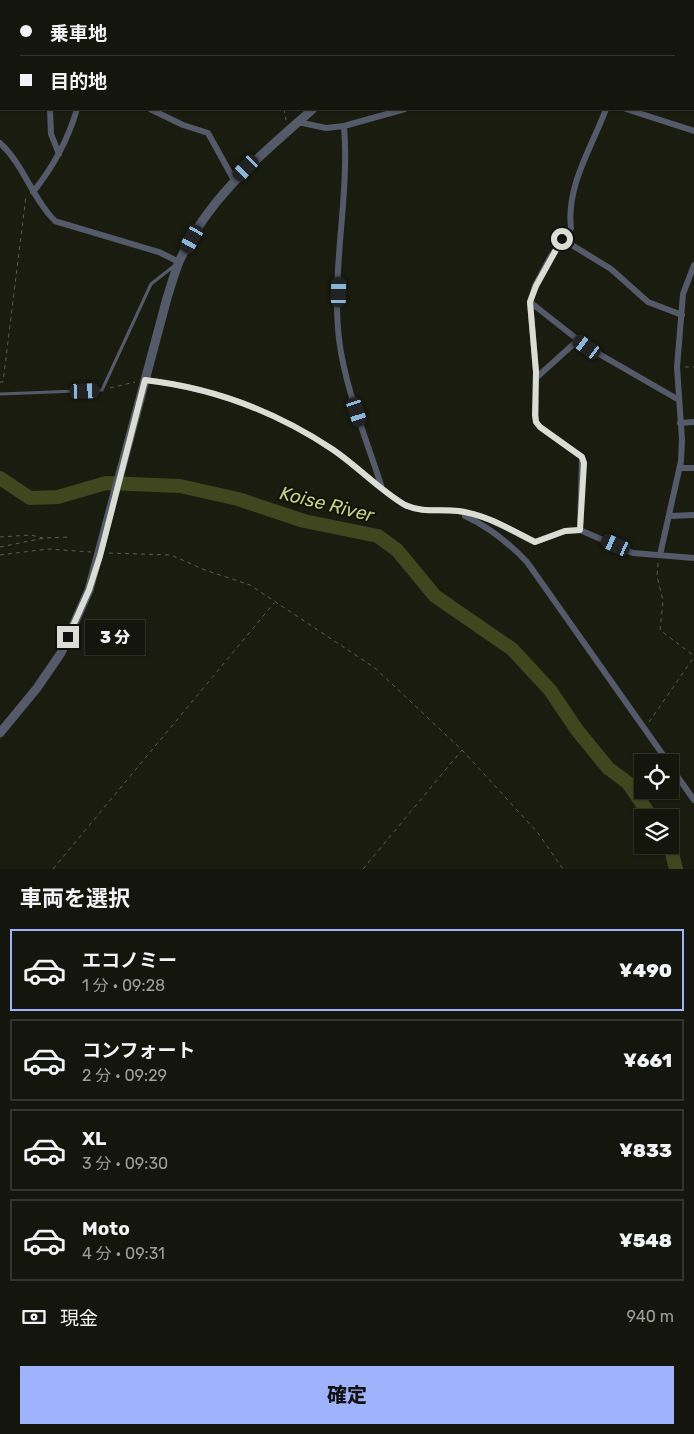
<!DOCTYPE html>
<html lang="ja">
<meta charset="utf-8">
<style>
body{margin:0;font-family:Rubik,"Noto Sans JP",sans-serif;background:#1d1e15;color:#f1f3f6;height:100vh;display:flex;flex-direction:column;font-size:19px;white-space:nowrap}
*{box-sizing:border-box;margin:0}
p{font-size:16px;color:#9d9f9d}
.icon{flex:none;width:28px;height:28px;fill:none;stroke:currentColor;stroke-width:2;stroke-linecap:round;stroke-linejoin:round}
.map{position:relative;height:869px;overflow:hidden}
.panel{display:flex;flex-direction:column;background:#14150c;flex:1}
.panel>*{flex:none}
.banner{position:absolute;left:0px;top:0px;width:695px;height:110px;box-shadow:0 1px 4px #0004,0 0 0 1px #33342d;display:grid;align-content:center;height:110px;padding:0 20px;background:#14150c}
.buttons{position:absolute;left:634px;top:754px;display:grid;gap:10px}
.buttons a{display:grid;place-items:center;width:45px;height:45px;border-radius:0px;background:#14150c;box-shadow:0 1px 4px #0004,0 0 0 1px #33342d;font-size:25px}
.end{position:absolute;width:22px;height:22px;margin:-11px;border:6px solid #dbddd4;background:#111;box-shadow:0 0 0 2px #111}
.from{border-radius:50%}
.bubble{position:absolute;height:35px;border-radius:0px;background:#14150c;box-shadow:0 1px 4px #0004,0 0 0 1px #33342d;font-size:16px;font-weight:800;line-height:35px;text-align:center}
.car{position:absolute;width:15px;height:30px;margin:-15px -8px;border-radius:6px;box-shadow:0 0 4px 1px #0007;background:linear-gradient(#222 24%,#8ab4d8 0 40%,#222 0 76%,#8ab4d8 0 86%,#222 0)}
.banner b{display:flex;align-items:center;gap:18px;height:48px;font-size:19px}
.banner b+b{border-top:1px solid #33342d}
.banner i{width:12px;height:12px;background:#f1f3f6}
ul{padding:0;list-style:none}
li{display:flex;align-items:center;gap:15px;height:82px;margin:0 10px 8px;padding:0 10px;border:2px solid #33342d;border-radius:0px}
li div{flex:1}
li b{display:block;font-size:19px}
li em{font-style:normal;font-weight:800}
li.on{border-color:#9fb3fd}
li>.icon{width:45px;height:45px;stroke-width:1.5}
h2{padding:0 20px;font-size:22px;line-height:60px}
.pay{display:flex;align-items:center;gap:12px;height:55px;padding:0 20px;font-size:19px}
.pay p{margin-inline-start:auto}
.action{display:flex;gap:10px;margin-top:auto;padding:10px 20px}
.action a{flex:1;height:58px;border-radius:0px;background:#9fb3fd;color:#111;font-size:20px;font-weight:800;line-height:58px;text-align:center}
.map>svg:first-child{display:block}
</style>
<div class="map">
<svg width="694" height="869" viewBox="0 0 694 869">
<rect width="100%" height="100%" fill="#1a1c10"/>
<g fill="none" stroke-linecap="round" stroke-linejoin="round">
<!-- river -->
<path stroke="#40461e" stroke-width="14" d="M0,478L30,498L58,497L106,483L180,486L238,499L304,521L378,536L397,550L435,596L512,649L550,690L577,730L608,768L628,783L652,818
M670,845L676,869"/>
<!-- path -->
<path stroke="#5a5c51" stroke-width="1" stroke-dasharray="4 4" stroke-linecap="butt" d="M275,1V0
M284,109L286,120
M685,367H694
M0,382H3L26,196
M110,388L135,382
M0,537L31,535L43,538
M0,547L44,538L69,537
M109,553L171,555L205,570L250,585L375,668L462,750L538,833L563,869
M0,555L48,549L91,552
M658,563L657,576L663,601L660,630L694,656
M649,722L694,657
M53,869L274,603
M363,869L462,750"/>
<!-- service -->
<path stroke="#555a6a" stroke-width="3" d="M0,394L102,390L151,284L174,266"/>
<!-- minor -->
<path stroke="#555a6a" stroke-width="6" d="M123,0V1
M572,1V0
M0,34L1,33
M0,71L1,74
M50,109L51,134L59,154
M150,109L183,125L208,133L234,180
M626,109L694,131
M298,122L326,128L344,126L405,109
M344,126C350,196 331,269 339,339C345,388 366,438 381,485
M0,143C24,165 32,198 55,221L159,252L179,262
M33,192C54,166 68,140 77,109
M562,239L611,269L648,302L682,315
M530,302L587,347L679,400
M536,378L578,340
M145,380C214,388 275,411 332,449C356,465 382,492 405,505C421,513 440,509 458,511C485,514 510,530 535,542L565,531L580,530L633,553L694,558
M680,423L694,422
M680,468H694
M465,516C489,527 509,543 527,562L668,762
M670,516L694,515
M580,530L582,457L540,427L536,422V371L530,302L535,286L551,256L571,228C566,186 592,147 606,109
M660,555L681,461L682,440L677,367L683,294L694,265
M670,766L694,800"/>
<!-- tertiary -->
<path stroke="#555a6a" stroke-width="9" d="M436,1L437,0
M0,733L37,688L61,653L89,590L167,298C171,286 174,274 179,262C208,197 261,155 313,109"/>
</g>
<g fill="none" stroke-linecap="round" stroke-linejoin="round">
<!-- route -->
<path stroke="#dbddd4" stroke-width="6" d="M68,637L89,590L100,556L145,380C214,388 275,411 332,449C356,465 381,491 405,505C422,513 440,509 458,511C485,514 511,530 535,542L565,531L580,530L584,463L582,457L540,427L536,422L535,415L536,372L530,302L536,286L562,239"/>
</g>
<g text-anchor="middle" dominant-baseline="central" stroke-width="4" stroke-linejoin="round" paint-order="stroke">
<!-- water labels -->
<g font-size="19" font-style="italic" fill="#c5d08c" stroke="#111307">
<text transform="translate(327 504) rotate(14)">Koise River</text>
</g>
</g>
</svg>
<div class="buttons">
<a><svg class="icon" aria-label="locate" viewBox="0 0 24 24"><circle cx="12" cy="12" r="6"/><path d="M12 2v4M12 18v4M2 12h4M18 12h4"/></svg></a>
<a><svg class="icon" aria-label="layers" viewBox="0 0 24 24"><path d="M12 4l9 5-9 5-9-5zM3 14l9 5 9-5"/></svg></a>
</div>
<i class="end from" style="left:562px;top:239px"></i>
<i class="end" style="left:68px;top:637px"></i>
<div class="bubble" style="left:85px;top:620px;width:60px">3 分</div>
<i class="car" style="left:246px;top:168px;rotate:224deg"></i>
<i class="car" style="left:192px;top:239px;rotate:209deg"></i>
<i class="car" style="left:339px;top:292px;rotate:1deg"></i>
<i class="car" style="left:587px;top:347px;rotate:306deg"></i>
<i class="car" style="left:85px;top:391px;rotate:88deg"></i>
<i class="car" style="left:357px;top:412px;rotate:162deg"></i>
<i class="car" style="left:616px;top:545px;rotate:294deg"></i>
<div class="banner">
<b><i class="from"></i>乗車地</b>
<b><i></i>目的地</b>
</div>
</div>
<section class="panel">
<h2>車両を選択</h2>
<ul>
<li class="on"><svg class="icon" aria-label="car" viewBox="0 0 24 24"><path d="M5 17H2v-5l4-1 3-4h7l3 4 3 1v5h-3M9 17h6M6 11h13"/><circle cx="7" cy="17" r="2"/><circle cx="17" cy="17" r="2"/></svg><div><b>エコノミー</b><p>1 分 · 09:28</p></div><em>¥490</em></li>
<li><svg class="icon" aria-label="car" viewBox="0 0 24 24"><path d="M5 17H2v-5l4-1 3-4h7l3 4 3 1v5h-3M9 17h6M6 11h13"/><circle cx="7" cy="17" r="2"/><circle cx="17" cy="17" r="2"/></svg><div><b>コンフォート</b><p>2 分 · 09:29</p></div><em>¥661</em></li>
<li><svg class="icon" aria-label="car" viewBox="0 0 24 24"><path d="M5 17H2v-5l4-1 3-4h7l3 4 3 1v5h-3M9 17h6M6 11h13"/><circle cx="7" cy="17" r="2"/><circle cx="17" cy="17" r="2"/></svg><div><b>XL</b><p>3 分 · 09:30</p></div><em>¥833</em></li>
<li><svg class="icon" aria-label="car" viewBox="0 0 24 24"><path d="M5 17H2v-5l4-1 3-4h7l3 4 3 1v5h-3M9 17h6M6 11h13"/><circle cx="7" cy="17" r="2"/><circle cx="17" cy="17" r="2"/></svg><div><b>Moto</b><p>4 分 · 09:31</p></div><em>¥548</em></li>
</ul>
<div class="pay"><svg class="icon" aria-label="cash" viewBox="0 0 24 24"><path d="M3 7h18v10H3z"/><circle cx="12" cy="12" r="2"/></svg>現金<p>940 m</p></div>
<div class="action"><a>確定</a></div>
</section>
